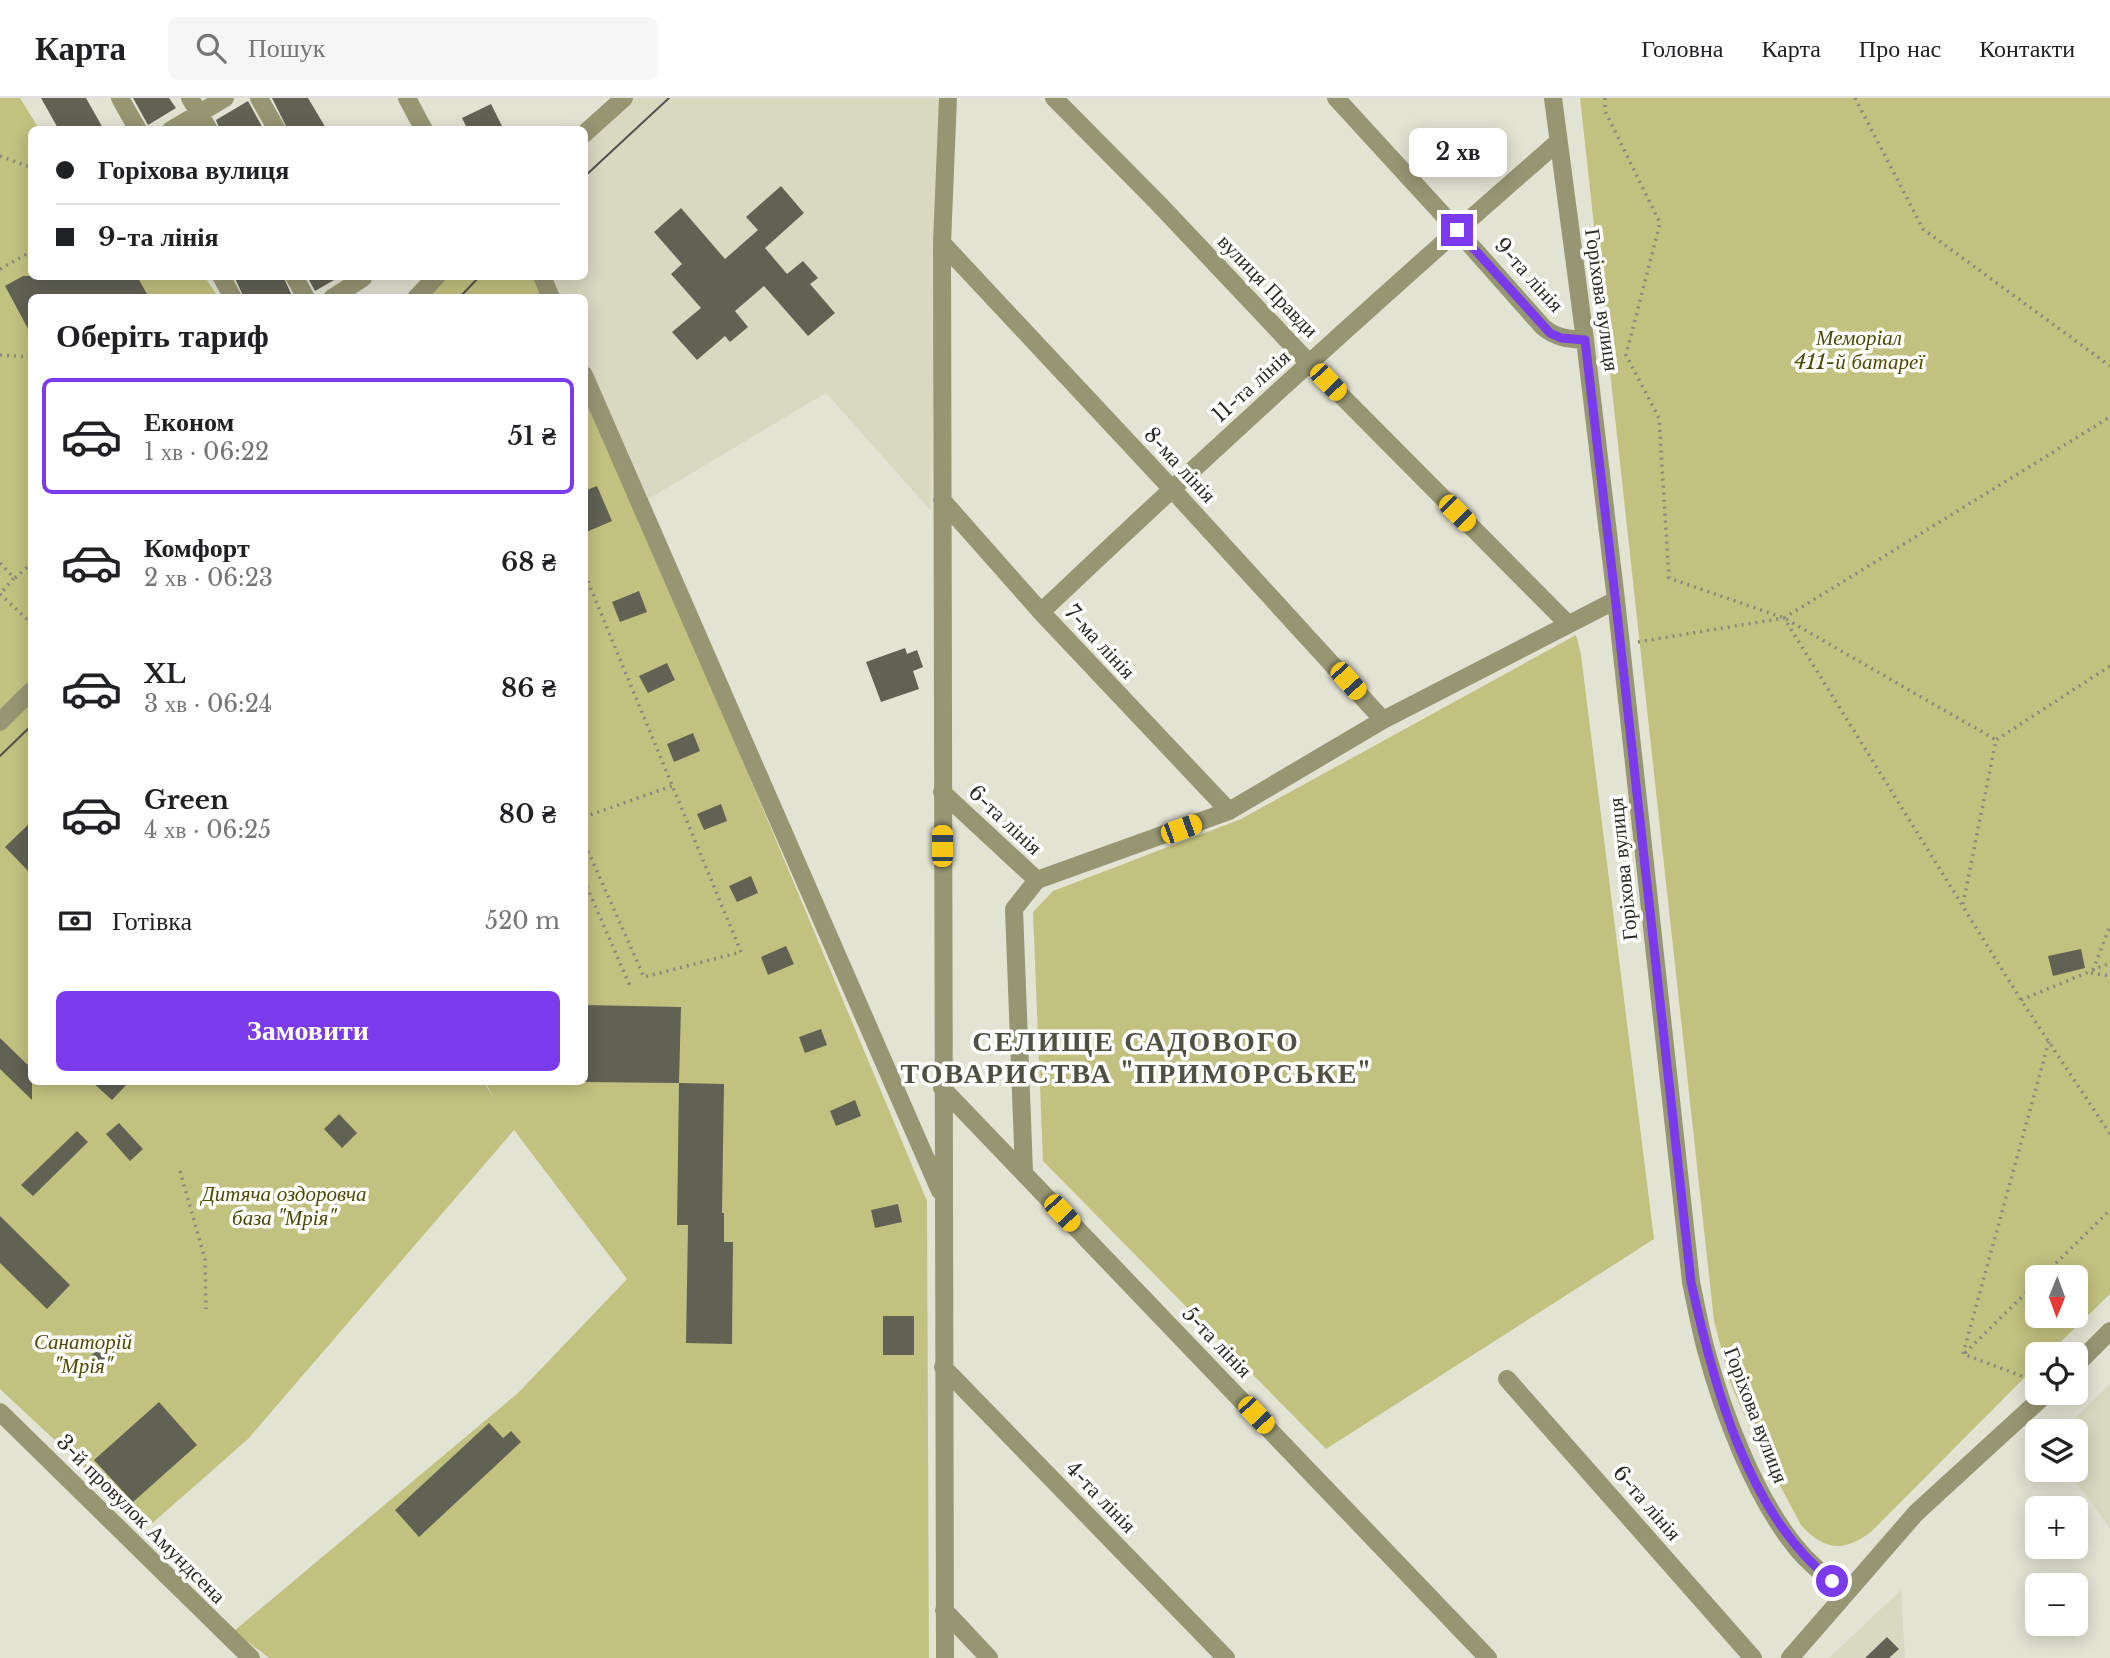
<!DOCTYPE html>
<html lang="uk">
<meta charset="utf-8">
<style>
body{margin:0;font-family:"Libre Baskerville",serif;background:#f6f6f6;color:#202124;height:100vh;display:flex;flex-direction:column;font-size:26px;white-space:nowrap}
*{box-sizing:border-box;margin:0}
p{font-size:23px;color:#757577}
.icon{flex:none;width:38px;height:38px;fill:none;stroke:currentColor;stroke-width:2;stroke-linecap:round;stroke-linejoin:round}
.map{position:relative;flex:1;overflow:hidden}
.panel{position:absolute;left:28px;top:196px;width:560px;height:791px;display:flex;flex-direction:column;background:#fff;border-radius:10px;box-shadow:0 4px 18px #0003}
.panel>*{flex:none}
.guide{position:absolute;left:28px;top:28px;width:560px;height:154px;border-radius:10px;box-shadow:0 4px 18px #0003;display:grid;align-content:center;height:154px;padding:0 28px;background:#fff}
.needle{width:46px;rotate:181deg}
.tools{position:absolute;left:2025px;top:1167px;display:grid;gap:14px}
.tools a{display:grid;place-items:center;width:63px;height:63px;border-radius:10px;background:#fff;box-shadow:0 4px 18px #0003;font-size:35px}
.end{position:absolute;width:32px;height:32px;margin:-16px;border:9px solid #7c3aed;background:#fff;box-shadow:0 0 0 4px #fff}
.from{border-radius:50%}
.bubble{position:absolute;height:49px;border-radius:10px;background:#fff;box-shadow:0 4px 18px #0003;font-size:23px;font-weight:600;line-height:49px;text-align:center}
.car{position:absolute;width:21px;height:42px;margin:-21px -10px;border-radius:9px;box-shadow:0 0 5px 2px #0007;background:linear-gradient(#f5c518 24%,#345 0 40%,#f5c518 0 76%,#345 0 86%,#f5c518 0)}
.guide b{display:flex;align-items:center;gap:24px;height:66px;font-size:26px}
.guide b+b{border-top:2px solid #e0e0e0}
.guide i{width:18px;height:18px;background:#202124}
ul{padding:0;list-style:none}
li{display:flex;align-items:center;gap:21px;height:116px;margin:0 14px 10px;padding:0 14px;border:4px solid transparent;border-radius:10px}
li div{flex:1}
li b{display:block;font-size:26px}
li em{font-style:normal;font-weight:600}
li.selected{border-color:#7c3aed}
li>.icon{width:63px;height:63px;stroke-width:1.5}
h2{padding:0 28px;font-size:32px;line-height:84px}
.pay{display:flex;align-items:center;gap:18px;height:77px;padding:0 28px;font-size:26px}
.pay p{margin-inline-start:auto}
.button{display:flex;gap:14px;margin-top:auto;padding:14px 28px}
.button a{flex:1;height:80px;border-radius:10px;background:#7c3aed;color:#fff;font-size:28px;font-weight:600;line-height:80px;text-align:center}
header{display:flex;align-items:center;gap:42px;box-sizing:border-box;height:98px;padding:0 35px;background:#fff;border-bottom:2px solid #e0e0e0}
header strong{font-size:33px}
nav{display:flex;gap:38px;margin-inline-start:auto;font-size:24px}
.search{width:490px;height:63px;background:#f6f6f6;display:flex;align-items:center;gap:18px;box-sizing:border-box;padding:0 24px;border-radius:10px;color:#757577;font-size:26px}
.map>svg:first-child{display:block}
</style>
<header>
<strong>Карта</strong>
<div class="search"><svg class="icon" aria-label="search" viewBox="0 0 24 24"><circle cx="10" cy="10" r="6"/><path d="M15 15l6 6"/></svg>Пошук</div>
<nav><a>Головна</a><a>Карта</a><a>Про нас</a><a>Контакти</a></nav>
</header>
<div class="map">
<svg width="2110" height="1560" viewBox="0 0 2110 1560">
<rect width="100%" height="100%" fill="#e3e3d4"/>
<!-- built -->
<path fill="#d9d9c2" d="M630,0H939L931,413L826,295L645,403L585,267L584,200L555,199L545,179L584,178L585,41Z
M2110,1286V1430L2067,1372H2076V1334L2062,1333Z
M1901,1492L1905,1560H1829Z"/>
<!-- green -->
<path fill="#c2c280" fill-rule="evenodd" d="M0,0H20L39,31L32,32V178L205,179L218,199L32,200L31,580L0,612Z
M1580,0H2110V1196L2048,1256H2037V1267L1871,1434C1844,1454 1824,1453 1801,1427L1752,1335L1730,1284L1714,1223ZM2037,1180H2076V1218H2037Z
M445,178L539,179L548,200H424Z
M585,286L927,1103L929,1560H269L234,1533L518,1295L627,1181L514,1032L248,1341L148,1429L0,1291V633L31,601L32,984H483L495,1001L485,984H584Z
M1576,537L1581,557L1654,1141L1326,1351L1043,1063L1033,814L1053,793L1241,721Z"/>
<!-- building -->
<path fill="#616254" d="M41,0H86L104,32H59Z
M133,0H169L176,10L148,27Z
M272,0H308L327,32H288Z
M248,3L264,32H220L216,22Z
M491,6L504,32H468L462,20Z
M781,88L804,115L765,150L787,176L803,163L818,180L810,186L835,215L808,238L764,188L735,213L748,229L730,244L725,238L697,262L672,234L701,210L671,176L682,166L654,134L681,110L725,161L758,132L746,119Z
M23,178H137L149,200H32V238L5,188Z
M234,178H283L293,200H244Z
M307,178H341L315,193Z
M597,388L612,423L584,435V393Z
M639,493L647,514L620,524L612,504Z
M905,550L907,556L917,552L923,569L913,573L919,591L881,604L866,564Z
M667,565L675,582L648,595L639,578Z
M693,635L700,653L674,664L667,646Z
M721,706L727,723L704,732L697,716Z
M32,723V777L5,749Z
M751,778L758,795L737,804L729,788Z
M786,848L794,866L768,877L761,859Z
M2081,851L2085,870L2053,878L2048,858Z
M584,907L681,909L679,985L584,984Z
M821,931L827,947L805,955L799,939Z
M0,940L32,971V1002L0,971Z
M92,984H129L112,1002Z
M679,985L724,986L722,1115H724V1144H733L732,1246L686,1245L688,1127H677Z
M855,1002L861,1018L836,1028L830,1013Z
M339,1016L357,1035L342,1050L324,1031Z
M119,1025L143,1051L130,1063L106,1036Z
M77,1033L88,1044L33,1098L21,1087Z
M898,1106L902,1124L875,1130L871,1112Z
M0,1118L70,1187L47,1211L0,1165Z
M883,1218H914V1257H883Z
M104,1244L115,1254L102,1268L91,1258Z
M159,1304L197,1347L133,1404L94,1362Z
M489,1325L503,1340L511,1333L521,1344L419,1439L395,1412Z
M1887,1539L1899,1551L1889,1560H1865Z"/>
<g fill="none" stroke-linecap="round" stroke-linejoin="round">
<!-- path -->
<path stroke="#89897f" stroke-width="3.5" stroke-dasharray="2 5" stroke-linecap="butt" d="M1605,0V13L1660,125L1626,257L1659,320L1669,480L1784,520L1996,642
M1855,0L1923,131L2110,268
M0,58L27,68L32,76
M0,171L32,153
M0,257L32,259
M0,465L14,480L0,496
M15,480L32,465
M584,480L586,479L741,854L644,879L584,744
M0,496L31,525
M1784,520L2110,319
M1638,544L1784,520L2021,902L2110,1036
M584,719L672,688
M584,782L630,888
M1963,806L1996,642L2110,568
M2093,872L2110,828
M2091,875L2110,878
M2021,902L2110,865
M180,1073L205,1161L206,1211
M2041,1180L2110,1112
M1965,1255L2037,1184
M2035,1283L1963,1256L2049,943"/>
<!-- minor -->
<path stroke="#969673" stroke-width="18" d="M120,0L138,32
M190,0L209,32
M259,0L277,32
M407,0L424,32
M1054,0L1158,105L1310,266L1568,526
M1336,0L1457,132L1543,229C1556,240 1568,241 1585,242
M1553,0L1585,242L1616,502L1691,1184C1696,1207 1700,1230 1706,1252C1723,1315 1754,1397 1795,1448C1809,1466 1828,1480 1846,1494
M171,32L225,0
M584,36L624,0
M942,145L1171,390L1383,622
M221,178L233,200
M294,178L306,200
M542,178L551,200
M332,200L363,180L362,178
M416,200L437,178
M584,277L940,1093
M942,402L1041,514L1229,713
M1041,514C1210,354 1382,197 1558,44
M0,624L32,592
M942,694L1037,782
M942,990L1488,1560
M1024,1074L1014,811L1037,782L1229,713L1383,622L1616,502
M2076,1267L2110,1233
M943,1269L1226,1560
M1507,1281L1753,1560
M0,1314L251,1560
M944,1512L989,1560
M945,1560L942,145L948,0
M1790,1560L1916,1415L2047,1295"/>
<!-- tram -->
<path stroke="#53534b" stroke-width="2" d="M584,79L669,0
M459,200L480,178
M0,658L32,627"/>
</g>
<g fill="none" stroke-linecap="round" stroke-linejoin="round">
<!-- route -->
<path stroke="#7c3aed" stroke-width="9" d="M1457,132L1550,235L1561,240L1585,242L1618,524L1691,1184C1713,1285 1747,1416 1832,1483"/>
</g>
<g text-anchor="middle" dominant-baseline="central" stroke-width="7" stroke-linejoin="round" paint-order="stroke">
<!-- street labels -->
<g font-size="21" fill="#2c2c26" stroke="#fff">
<text transform="translate(1529 177) rotate(48)">9-та лінія</text>
<text transform="translate(1268 188) rotate(46)">вулиця Правди</text>
<text transform="translate(1602 202) rotate(82)">Горіхова вулиця</text>
<text transform="translate(1251 288) rotate(-42)">11-та лінія</text>
<text transform="translate(1180 367) rotate(47)">8-ма лінія</text>
<text transform="translate(1100 544) rotate(47)">7-ма лінія</text>
<text transform="translate(1005 722) rotate(43)">6-та лінія</text>
<text transform="translate(1623 771) rotate(-96)">Горіхова вулиця</text>
<text transform="translate(1217 1244) rotate(46)">5-та лінія</text>
<text transform="translate(1756 1317) rotate(69)">Горіхова вулиця</text>
<text transform="translate(1101 1399) rotate(46)">4-та лінія</text>
<text transform="translate(1647 1405) rotate(49)">6-та лінія</text>
<text transform="translate(141 1421) rotate(45)">3-й провулок Амундсена</text>
</g>
<!-- park labels -->
<g font-size="21" font-style="italic" fill="#4c4901" stroke="#fff">
<text x="1859" y="240">Меморіал<tspan x="1859" dy="24">411-й батареї</tspan></text>
<text x="284" y="1096">Дитяча оздоровча<tspan x="284" dy="24">база "Мрія"</tspan></text>
<text x="83" y="1244">Санаторій<tspan x="83" dy="24">"Мрія"</tspan></text>
</g>
<!-- district labels -->
<g font-size="28" font-weight="bold" letter-spacing="2" fill="#4f4f42" stroke="#fff">
<text x="1136" y="943">СЕЛИЩЕ САДОВОГО<tspan x="1136" dy="32">ТОВАРИСТВА "ПРИМОРСЬКЕ"</tspan></text>
</g>
</g>
</svg>
<div class="tools">
<a><svg class="needle" viewBox="-14 -14 28 28"><path d="M0-13l5 13h-10z" fill="#e53935"/><path d="M0 13l5-13h-10z" fill="#757577"/></svg></a>
<a><svg class="icon" aria-label="locate" viewBox="0 0 24 24"><circle cx="12" cy="12" r="6"/><path d="M12 2v4M12 18v4M2 12h4M18 12h4"/></svg></a>
<a><svg class="icon" aria-label="layers" viewBox="0 0 24 24"><path d="M12 4l9 5-9 5-9-5zM3 14l9 5 9-5"/></svg></a>
<a>+</a>
<a>−</a>
</div>
<i class="end from" style="left:1832px;top:1483px"></i>
<i class="end" style="left:1457px;top:132px"></i>
<div class="bubble" style="left:1409px;top:30px;width:98px">2 хв</div>
<i class="car" style="left:1328px;top:284px;rotate:136deg"></i>
<i class="car" style="left:1457px;top:415px;rotate:135deg"></i>
<i class="car" style="left:1348px;top:583px;rotate:138deg"></i>
<i class="car" style="left:1181px;top:731px;rotate:70deg"></i>
<i class="car" style="left:942px;top:748px;rotate:0deg"></i>
<i class="car" style="left:1062px;top:1115px;rotate:137deg"></i>
<i class="car" style="left:1256px;top:1317px;rotate:137deg"></i>
<div class="guide">
<b><i class="from"></i>Горіхова вулиця</b>
<b><i></i>9-та лінія</b>
</div>
<section class="panel">
<h2>Оберіть тариф</h2>
<ul>
<li class="selected"><svg class="icon" aria-label="car" viewBox="0 0 24 24"><path d="M5 17H2v-5l4-1 3-4h7l3 4 3 1v5h-3M9 17h6M6 11h13"/><circle cx="7" cy="17" r="2"/><circle cx="17" cy="17" r="2"/></svg><div><b>Економ</b><p>1 хв · 06:22</p></div><em>51 ₴</em></li>
<li><svg class="icon" aria-label="car" viewBox="0 0 24 24"><path d="M5 17H2v-5l4-1 3-4h7l3 4 3 1v5h-3M9 17h6M6 11h13"/><circle cx="7" cy="17" r="2"/><circle cx="17" cy="17" r="2"/></svg><div><b>Комфорт</b><p>2 хв · 06:23</p></div><em>68 ₴</em></li>
<li><svg class="icon" aria-label="car" viewBox="0 0 24 24"><path d="M5 17H2v-5l4-1 3-4h7l3 4 3 1v5h-3M9 17h6M6 11h13"/><circle cx="7" cy="17" r="2"/><circle cx="17" cy="17" r="2"/></svg><div><b>XL</b><p>3 хв · 06:24</p></div><em>86 ₴</em></li>
<li><svg class="icon" aria-label="car" viewBox="0 0 24 24"><path d="M5 17H2v-5l4-1 3-4h7l3 4 3 1v5h-3M9 17h6M6 11h13"/><circle cx="7" cy="17" r="2"/><circle cx="17" cy="17" r="2"/></svg><div><b>Green</b><p>4 хв · 06:25</p></div><em>80 ₴</em></li>
</ul>
<div class="pay"><svg class="icon" aria-label="cash" viewBox="0 0 24 24"><path d="M3 7h18v10H3z"/><circle cx="12" cy="12" r="2"/></svg>Готівка<p>520 m</p></div>
<div class="button"><a>Замовити</a></div>
</section>
</div>
